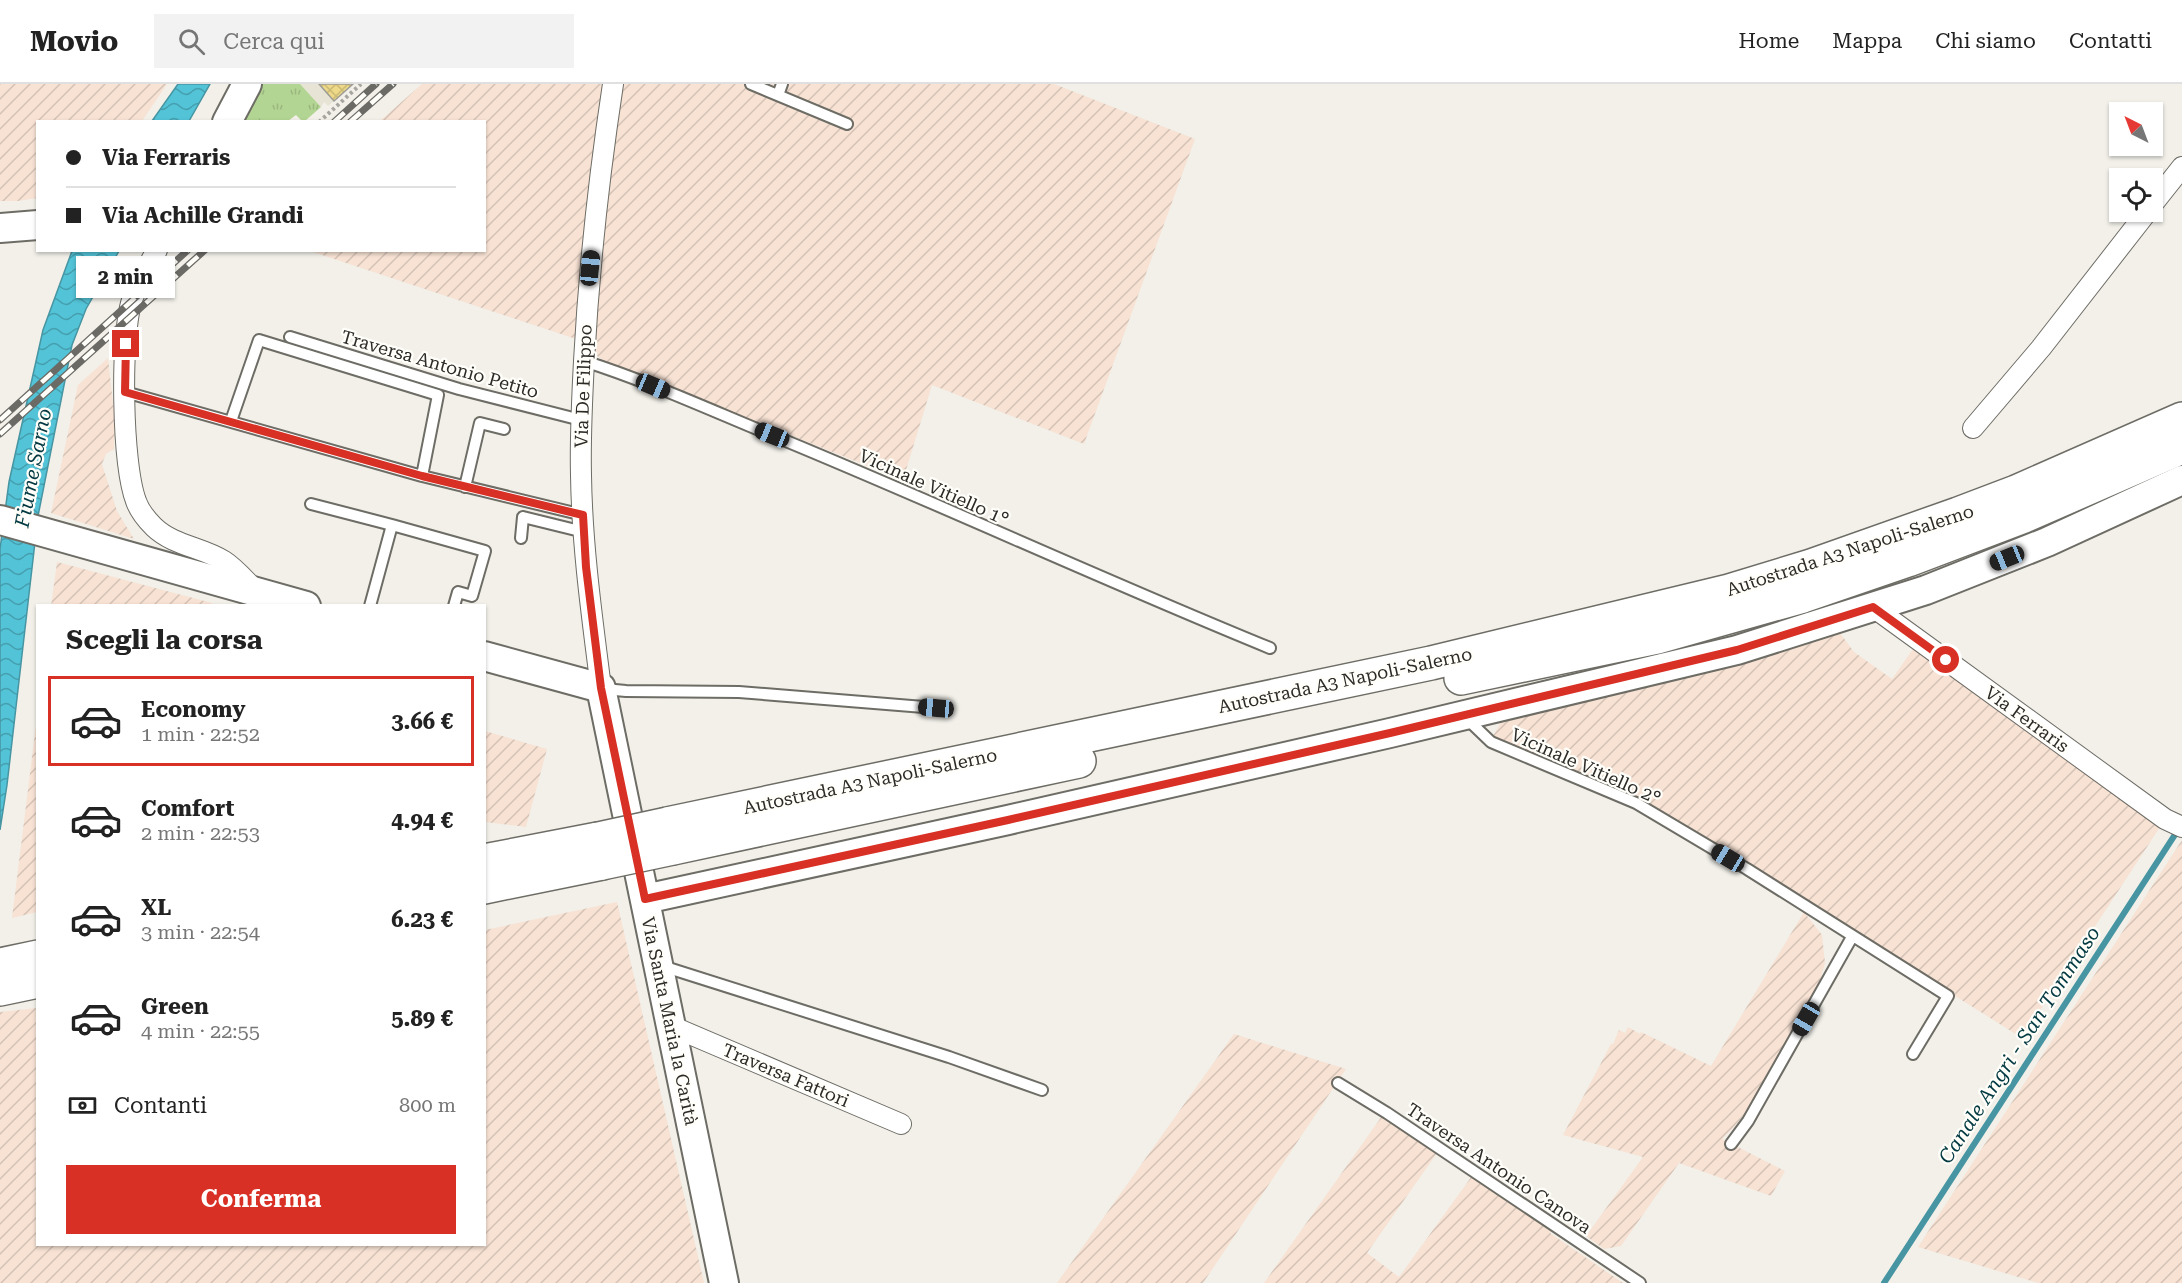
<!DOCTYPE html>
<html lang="it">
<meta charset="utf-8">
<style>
body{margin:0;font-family:"Roboto Serif",serif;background:#f2f2f2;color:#222;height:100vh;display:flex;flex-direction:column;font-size:22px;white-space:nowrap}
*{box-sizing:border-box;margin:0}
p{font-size:20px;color:#767676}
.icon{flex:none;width:33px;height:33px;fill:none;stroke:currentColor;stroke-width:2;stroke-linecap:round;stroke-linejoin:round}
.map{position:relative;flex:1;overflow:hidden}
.side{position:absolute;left:36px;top:520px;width:450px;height:642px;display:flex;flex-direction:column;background:#fff;border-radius:0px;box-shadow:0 2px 4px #0004}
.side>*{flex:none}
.guide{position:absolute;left:36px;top:36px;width:450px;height:132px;border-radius:0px;box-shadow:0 2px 4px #0004;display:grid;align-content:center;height:132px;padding:0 30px;background:#fff}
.needle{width:39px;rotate:318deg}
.fabs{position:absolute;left:2109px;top:18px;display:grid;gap:12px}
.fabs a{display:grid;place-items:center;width:54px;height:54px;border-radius:0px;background:#fff;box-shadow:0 2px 4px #0004;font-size:30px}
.end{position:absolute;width:27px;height:27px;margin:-14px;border:8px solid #d93025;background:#fff;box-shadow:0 0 0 3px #fff}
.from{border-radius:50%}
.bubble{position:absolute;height:42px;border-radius:0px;background:#fff;box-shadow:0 2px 4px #0004;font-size:20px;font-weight:700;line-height:42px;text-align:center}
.car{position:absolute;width:18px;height:36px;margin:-18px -9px;border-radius:8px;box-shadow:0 0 4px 2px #0007;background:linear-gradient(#222 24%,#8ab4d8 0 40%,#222 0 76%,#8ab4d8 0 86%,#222 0)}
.guide b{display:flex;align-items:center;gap:21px;height:57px;font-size:22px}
.guide b+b{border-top:2px solid #e0e0e0}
.guide i{width:15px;height:15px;background:#222}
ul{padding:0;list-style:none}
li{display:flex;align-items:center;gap:18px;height:90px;margin:0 12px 9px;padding:0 18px;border:3px solid transparent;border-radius:0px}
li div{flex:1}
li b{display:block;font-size:22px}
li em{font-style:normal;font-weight:700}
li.current{border-color:#d93025}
li>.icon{width:54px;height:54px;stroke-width:1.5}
h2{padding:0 30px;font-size:27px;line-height:72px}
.pay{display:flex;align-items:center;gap:15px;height:66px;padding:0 30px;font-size:22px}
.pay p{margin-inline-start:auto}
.primary-button{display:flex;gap:12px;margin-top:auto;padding:12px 30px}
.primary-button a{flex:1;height:69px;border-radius:0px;background:#d93025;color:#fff;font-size:24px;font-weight:700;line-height:69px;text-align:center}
header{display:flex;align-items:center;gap:36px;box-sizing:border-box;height:84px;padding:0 30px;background:#fff;border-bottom:2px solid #e0e0e0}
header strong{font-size:28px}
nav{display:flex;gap:33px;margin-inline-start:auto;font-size:21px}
.search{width:420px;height:54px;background:#f2f2f2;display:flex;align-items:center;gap:15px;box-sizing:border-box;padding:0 21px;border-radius:0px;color:#767676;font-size:22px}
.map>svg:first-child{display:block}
</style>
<header>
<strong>Movio</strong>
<div class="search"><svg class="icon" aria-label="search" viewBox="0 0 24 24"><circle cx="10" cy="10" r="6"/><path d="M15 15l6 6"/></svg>Cerca qui</div>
<nav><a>Home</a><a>Mappa</a><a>Chi siamo</a><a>Contatti</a></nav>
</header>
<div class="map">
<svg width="2182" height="1199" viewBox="0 0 2182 1199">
<defs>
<pattern id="industrial-furrows" width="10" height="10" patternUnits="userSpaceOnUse" patternTransform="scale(1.5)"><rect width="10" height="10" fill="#f7e2d4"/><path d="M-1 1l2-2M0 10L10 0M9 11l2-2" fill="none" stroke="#d4c2b6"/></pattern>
<pattern id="grass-tufts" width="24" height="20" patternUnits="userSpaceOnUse" patternTransform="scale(1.5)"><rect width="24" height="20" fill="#b3d593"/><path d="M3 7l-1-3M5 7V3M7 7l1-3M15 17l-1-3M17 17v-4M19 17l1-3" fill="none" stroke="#9ab77f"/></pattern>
<pattern id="water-waves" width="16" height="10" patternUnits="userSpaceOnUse" patternTransform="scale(1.5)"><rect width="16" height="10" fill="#53c3d7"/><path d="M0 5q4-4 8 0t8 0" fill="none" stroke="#459fae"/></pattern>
<pattern id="building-cross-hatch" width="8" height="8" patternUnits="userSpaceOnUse" patternTransform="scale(1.5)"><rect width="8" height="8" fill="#edd987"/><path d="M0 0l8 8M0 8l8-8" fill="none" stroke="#cbba75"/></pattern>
</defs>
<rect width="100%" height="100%" fill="#f2f0e9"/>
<!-- built -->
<path fill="#e8e4d5" d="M300,0H319L334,17L328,22L324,18L321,23Z"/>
<!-- industrial -->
<path fill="url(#industrial-furrows)" d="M0,0H167L142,37L38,38L37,114L18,117H0Z
M422,0H1054L1195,55L1084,360L932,301L903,396L604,277L573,254L310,167L484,166V38L380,37Z
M108,274L115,338L114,365L106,370L102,380L117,427L134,455L51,429L78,301Z
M57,478L212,519V522H51Z
M1840,549L1854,568L1892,595L1913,565L2162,740L2022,954L1640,714L1492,654L1501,638Z
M37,633V828L12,834Z
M485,647L547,665L526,743L485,738Z
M2182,756V1199H2038L1918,1163Z
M617,818L704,1199H0V928L37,924L38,1161H484L485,846Z
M1804,828L1822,851L1825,879L1819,899L1748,1025L1735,1042L1722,1055L1785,1087L1771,1112L1679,1079L1621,1162L1604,1165L1586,1152L1643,1073L1563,1051L1611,960H1613L1619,946L1625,949L1628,943L1640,950L1641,948L1711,982Z
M1234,950L1346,985L1203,1199H1057Z
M1382,1032L1437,1069L1367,1169L1399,1193L1472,1092L1552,1145L1550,1149L1623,1199H1264Z"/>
<!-- grass -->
<path fill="url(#grass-tufts)" d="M263,0H300L321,23L305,37H302L296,31L288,37L243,38Z"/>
<!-- water -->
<path fill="url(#water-waves)" stroke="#4795a2" stroke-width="1.5" d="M178,0H210L189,37H152Z
M72,167H119L86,225L72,261L38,432L7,701L0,746V465L9,398L43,246Z"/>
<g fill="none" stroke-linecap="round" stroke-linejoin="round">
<!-- stream -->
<path stroke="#4795a2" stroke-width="6" d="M1884,1199L2178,746"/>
</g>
<!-- building -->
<path fill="url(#building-cross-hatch)" stroke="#9e9d95" stroke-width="1.5" d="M319,0H353L334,17Z"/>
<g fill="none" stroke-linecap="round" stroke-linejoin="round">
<defs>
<path id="lane" d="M751,0L847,40
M778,11L782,0
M290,253L459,305L581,336
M584,277C653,299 719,330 786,357C948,424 1108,498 1270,564
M125,308L422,392L583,431
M231,337L259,256L438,311L422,392
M465,403L480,339L504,345
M311,420L392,441L370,522
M392,441L485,467L472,512L458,508L454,522
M521,454L523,433L584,448
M604,605L626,607L739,608L936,624
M1466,634L1491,658L1636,719L1747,785L1948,912L1913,970
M662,882L949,973L1042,1006
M1338,999L1387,1029L1640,1199
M1731,1060L1748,1037L1852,853"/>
<path id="street" d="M2152,121L2182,83
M157,166C148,182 138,199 132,216C120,253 122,380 136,417C139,426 147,436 154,443C174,462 202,463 224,477C235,484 245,496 254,505
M1973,344L2041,264L2147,128
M1873,523L2165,735L2182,743
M601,604C592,533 582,462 581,391C580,353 582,315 584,277C589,184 599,92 613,0
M671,942L901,1040"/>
<path id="secondary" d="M227,38L247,0
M0,144L38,141
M0,436L306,522
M484,572L601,604L724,1199
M645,815L1008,736L1390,649L1737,566L1926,506L2047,458L2182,396"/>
<path id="highway" d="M1461,594L1657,553L1803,512L1908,476L2024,432L2182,363
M667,740L1431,579L1729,507L1811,482L1958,430L2016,408L2182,335
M673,764L1079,677
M484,777L598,755
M484,803L602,779
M0,881L38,873
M0,905L38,897"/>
</defs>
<!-- lane casing -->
<use href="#lane" stroke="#6d6c65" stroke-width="14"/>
<!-- street casing -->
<use href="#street" stroke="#6d6c65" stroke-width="22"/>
<!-- secondary casing -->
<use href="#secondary" stroke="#6d6c65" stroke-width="32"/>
<!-- highway casing -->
<use href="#highway" stroke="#6d6c65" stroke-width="36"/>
<!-- path -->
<path stroke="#a7a5a0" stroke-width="4" stroke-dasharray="3 3" stroke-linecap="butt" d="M319,38L361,0"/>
<!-- lane -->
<use href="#lane" stroke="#fff" stroke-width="10"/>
<!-- street -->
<use href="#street" stroke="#fff" stroke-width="20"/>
<!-- secondary -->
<use href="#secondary" stroke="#fff" stroke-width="28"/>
<!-- highway -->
<use href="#highway" stroke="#fff" stroke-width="33"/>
<defs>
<path id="rail" d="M334,38L376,0
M350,38L393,0
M0,336L188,166
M0,350L205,166"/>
</defs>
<!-- rail casing -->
<use href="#rail" stroke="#6b6a65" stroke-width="7"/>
<!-- rail -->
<use href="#rail" stroke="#fffef9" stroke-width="4.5" stroke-dasharray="14" stroke-linecap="butt"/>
<defs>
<path id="highway-bridge" d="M598,755L667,740
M602,779L673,764"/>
</defs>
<!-- highway-bridge casing -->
<use href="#highway-bridge" stroke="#6d6c65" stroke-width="36" stroke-linecap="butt"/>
<!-- highway-bridge -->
<use href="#highway-bridge" stroke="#fff" stroke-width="33"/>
</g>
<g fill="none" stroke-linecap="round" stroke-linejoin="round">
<!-- route -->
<path stroke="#d93025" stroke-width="8" d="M126,260L125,308L422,392L583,431L586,483L601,604L645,815L1008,736L1390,649L1737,566L1873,523L1946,576"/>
</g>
<g text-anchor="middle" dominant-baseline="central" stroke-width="4.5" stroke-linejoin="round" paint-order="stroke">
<!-- street labels -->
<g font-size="18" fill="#2c2b28" stroke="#fffef9">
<text transform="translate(440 280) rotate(16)">Traversa Antonio Petito</text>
<text transform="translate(583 302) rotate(-88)">Via De Filippo</text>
<text transform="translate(934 403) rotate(24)">Vicinale Vitiello 1°</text>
<text transform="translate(1850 466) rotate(-18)">Autostrada A3 Napoli-Salerno</text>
<text transform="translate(1345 596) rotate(-12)">Autostrada A3 Napoli-Salerno</text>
<text transform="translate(2027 635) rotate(36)">Via Ferraris</text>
<text transform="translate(1586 682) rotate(24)">Vicinale Vitiello 2°</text>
<text transform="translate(870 697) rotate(-12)">Autostrada A3 Napoli-Salerno</text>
<text transform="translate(670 937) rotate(78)">Via Santa Maria la Carità</text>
<text transform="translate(786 991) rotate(23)">Traversa Fattori</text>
<text transform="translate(1499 1084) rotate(34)">Traversa Antonio Canova</text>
</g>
<!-- water labels -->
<g font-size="20" font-style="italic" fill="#033942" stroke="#fffef9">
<text transform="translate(33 384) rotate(-79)">Fiume Sarno</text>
<text transform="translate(2019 961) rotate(-57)">Canale Angri - San Tommaso</text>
</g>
</g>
</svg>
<div class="fabs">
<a><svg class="needle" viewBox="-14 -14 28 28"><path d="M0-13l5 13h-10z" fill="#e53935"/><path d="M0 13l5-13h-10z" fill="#767676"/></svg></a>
<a><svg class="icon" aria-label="locate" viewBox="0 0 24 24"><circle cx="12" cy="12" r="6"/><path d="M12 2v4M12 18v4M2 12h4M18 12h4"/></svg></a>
</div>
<i class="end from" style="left:1946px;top:576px"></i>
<i class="end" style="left:126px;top:260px"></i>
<div class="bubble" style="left:76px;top:172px;width:99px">2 min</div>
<i class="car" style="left:590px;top:184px;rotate:6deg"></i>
<i class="car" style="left:653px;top:302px;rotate:113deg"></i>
<i class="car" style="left:772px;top:351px;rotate:292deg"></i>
<i class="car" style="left:2007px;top:474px;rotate:248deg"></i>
<i class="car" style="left:936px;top:624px;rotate:275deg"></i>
<i class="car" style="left:1728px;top:774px;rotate:301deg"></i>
<i class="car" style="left:1806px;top:935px;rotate:210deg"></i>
<div class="guide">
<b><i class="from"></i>Via Ferraris</b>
<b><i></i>Via Achille Grandi</b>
</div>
<section class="side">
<h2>Scegli la corsa</h2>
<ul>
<li class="current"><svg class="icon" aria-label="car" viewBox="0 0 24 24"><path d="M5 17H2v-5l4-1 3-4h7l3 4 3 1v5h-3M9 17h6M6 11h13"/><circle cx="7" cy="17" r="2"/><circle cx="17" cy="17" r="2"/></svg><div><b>Economy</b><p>1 min · 22:52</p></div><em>3.66 €</em></li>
<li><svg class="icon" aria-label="car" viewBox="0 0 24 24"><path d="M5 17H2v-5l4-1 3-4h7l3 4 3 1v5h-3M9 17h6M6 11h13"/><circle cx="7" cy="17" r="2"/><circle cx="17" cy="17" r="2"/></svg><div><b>Comfort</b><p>2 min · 22:53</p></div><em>4.94 €</em></li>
<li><svg class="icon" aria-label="car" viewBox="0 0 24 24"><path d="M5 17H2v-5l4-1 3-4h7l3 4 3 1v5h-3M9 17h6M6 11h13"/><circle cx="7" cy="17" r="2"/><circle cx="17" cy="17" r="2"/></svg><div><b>XL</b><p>3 min · 22:54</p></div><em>6.23 €</em></li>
<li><svg class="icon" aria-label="car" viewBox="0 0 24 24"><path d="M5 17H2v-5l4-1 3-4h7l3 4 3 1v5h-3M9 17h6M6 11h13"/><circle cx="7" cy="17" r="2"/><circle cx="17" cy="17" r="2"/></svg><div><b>Green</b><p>4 min · 22:55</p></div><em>5.89 €</em></li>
</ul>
<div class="pay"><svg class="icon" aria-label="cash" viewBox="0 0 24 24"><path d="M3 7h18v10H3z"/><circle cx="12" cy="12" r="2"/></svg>Contanti<p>800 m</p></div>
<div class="primary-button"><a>Conferma</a></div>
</section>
</div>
